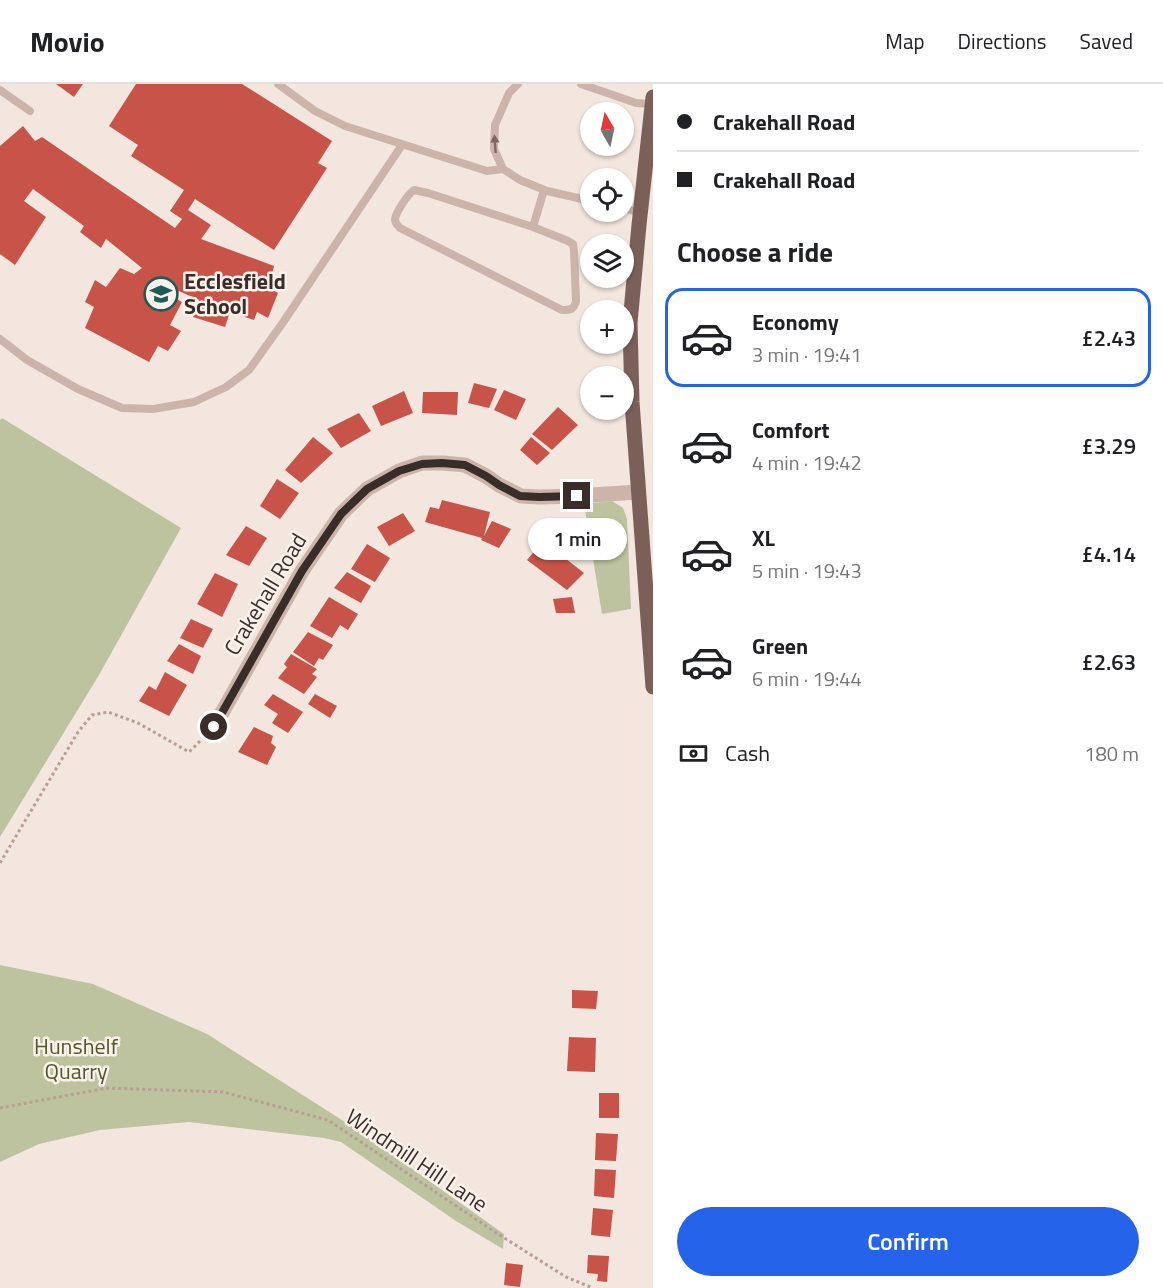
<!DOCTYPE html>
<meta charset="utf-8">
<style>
body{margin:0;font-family:"Titillium Web",sans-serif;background:#f6f6f6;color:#202124;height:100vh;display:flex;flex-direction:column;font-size:22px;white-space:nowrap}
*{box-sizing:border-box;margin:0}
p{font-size:20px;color:#757577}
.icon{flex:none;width:33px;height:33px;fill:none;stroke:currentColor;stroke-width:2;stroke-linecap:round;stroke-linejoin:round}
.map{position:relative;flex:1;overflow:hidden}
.sheet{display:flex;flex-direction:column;background:#fff;width:510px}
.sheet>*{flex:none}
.banner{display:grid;align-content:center;height:132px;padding:0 24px;background:#fff}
.needle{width:39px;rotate:351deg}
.tools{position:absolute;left:580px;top:18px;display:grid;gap:12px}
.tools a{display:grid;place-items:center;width:54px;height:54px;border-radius:50%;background:#fff;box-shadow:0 2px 4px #0004;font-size:30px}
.end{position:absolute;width:27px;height:27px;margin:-14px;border:8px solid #392c29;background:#fff;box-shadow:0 0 0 3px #fff}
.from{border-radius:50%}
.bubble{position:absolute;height:42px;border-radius:21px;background:#fff;box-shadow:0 2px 4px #0004;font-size:20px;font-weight:600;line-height:42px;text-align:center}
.banner b{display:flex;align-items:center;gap:21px;height:57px;font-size:22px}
.banner b+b{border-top:2px solid #e0e0e0}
.banner i{width:15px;height:15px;background:#202124}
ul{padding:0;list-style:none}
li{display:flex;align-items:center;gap:18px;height:99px;margin:0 12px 9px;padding:0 12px;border:3px solid transparent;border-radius:18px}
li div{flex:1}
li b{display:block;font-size:22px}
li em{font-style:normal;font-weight:600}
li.active{border-color:#2563eb}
li>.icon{width:54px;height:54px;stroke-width:1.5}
h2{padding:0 24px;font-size:27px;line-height:72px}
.pay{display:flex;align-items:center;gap:15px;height:66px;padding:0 24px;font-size:22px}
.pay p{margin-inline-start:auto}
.action{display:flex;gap:12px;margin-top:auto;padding:12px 24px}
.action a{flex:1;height:69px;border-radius:36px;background:#2563eb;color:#fff;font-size:24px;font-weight:600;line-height:69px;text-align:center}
header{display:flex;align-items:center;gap:36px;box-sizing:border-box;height:84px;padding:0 30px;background:#fff;border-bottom:2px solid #e0e0e0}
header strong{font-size:28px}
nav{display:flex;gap:33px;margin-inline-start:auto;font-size:21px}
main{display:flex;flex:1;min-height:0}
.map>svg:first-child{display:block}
</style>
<header>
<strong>Movio</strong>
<nav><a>Map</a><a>Directions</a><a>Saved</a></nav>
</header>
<main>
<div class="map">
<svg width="653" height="1204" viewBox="0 0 653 1204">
<rect width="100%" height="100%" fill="#f3e6de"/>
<!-- green -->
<path fill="#bcc39e" d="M2,334L181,444L99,591L0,753V336Z
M612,417L623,424L627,435L631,525L602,530L584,420Z
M0,881L93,900L207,950L356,1045L504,1150L503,1165L456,1137L341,1058L324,1054L189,1038L100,1046L39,1060L0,1078Z"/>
<!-- building -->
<path fill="#c85348" d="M56,0H83L74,13Z
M136,0H242L332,57L318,79L327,84L274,166L195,115L188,126L211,141L201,155L274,182L269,204L278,209L268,234L257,228L254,236L230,228L225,243L193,233L199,216L179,207L175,214L182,218L170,241L181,247L168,267L158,262L149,278L85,244L94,223L85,218L95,196L106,203L120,184L134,190L142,184L106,155L101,164L80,148L84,142L33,105L24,117L46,133L15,181L0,170V62L23,42L35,57L42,53L175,144L182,135L170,127L184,106L131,72L138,61L109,42Z
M474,299L497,305L489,324L468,319Z
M504,306L526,315L516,336L494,326Z
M404,307L413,329L381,342L372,322Z
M423,308H458L457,331L422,329Z
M558,323L578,341L552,366L532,350Z
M359,329L371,347L341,364L327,345Z
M313,353L333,369L301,399L285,386Z
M531,353L550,369L537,381L520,366Z
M277,395L299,409L280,435L260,422Z
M442,416L490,428L484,452L492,437L511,445L499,464L481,456L482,454L425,438L430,423L439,425Z
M403,429L415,447L389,462L377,443Z
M246,442L267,454L249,482L226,471Z
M543,457L584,489L567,506L527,476Z
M367,460L390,474L375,498L351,485Z
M347,488L371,502L361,519L334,504Z
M215,489L238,500L222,533L197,520Z
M329,513L358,530L348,546L340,541L332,554L310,542Z
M572,513L575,529H556L553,515Z
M191,535L213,545L203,564L180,554Z
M308,548L333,561L323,576L319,574L314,582L293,568Z
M179,560L201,572L193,590L167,577Z
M291,570L317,585L312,590L317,593L304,610L278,594L287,583L284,580Z
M165,588L187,601L169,632L139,617L149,602L156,606Z
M273,610L303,628L288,649L272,639L278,630L264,621Z
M315,610L337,622L330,634L308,620Z
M254,643L273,652L271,659L276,663L267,681L238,668Z
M572,906L598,907L596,925L572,924Z
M569,953L596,954L595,988L567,987Z
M599,1009H619V1034H599Z
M596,1049L618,1050L616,1077L595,1076Z
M595,1085L616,1086L614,1114L594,1112Z
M593,1124L613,1126L610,1153L591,1151Z
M588,1171L609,1172L607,1198L597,1197L598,1190L587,1189Z
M506,1179L523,1181L520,1203L504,1201Z"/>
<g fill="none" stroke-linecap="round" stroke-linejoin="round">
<!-- path -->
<path stroke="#b89e94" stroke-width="3" stroke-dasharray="3 3" stroke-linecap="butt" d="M0,779L78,648L92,631L108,628L138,639L189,668L202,655
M0,1024L107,1004L223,1008L328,1036L495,1148L566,1193L593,1204"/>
<!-- lane -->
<path stroke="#ccb4aa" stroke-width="8" d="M278,0L315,27L345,42L487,87L503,85
M518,0L509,9L495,41L494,65L503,85L520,96L547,107L591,117
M581,0L636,19L652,20
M0,6L30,27
M414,106L428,109L533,143L568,157L573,160L574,166L576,217C574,226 570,226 562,226L400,144C397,140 395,140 395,135C396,128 408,110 414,106Z
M624,124L640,129
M533,143L544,106
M0,255L27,276L78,305L122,324L153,325L194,318L226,303L249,286L284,237L402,61"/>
<!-- street -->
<path stroke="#ccb4aa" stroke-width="15" d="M214,643L302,487L341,430L367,405L399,387L422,379H442L465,381L486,392L499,401L521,412L539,413L577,412L638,408"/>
<!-- primary -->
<path stroke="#7b605a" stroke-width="15" d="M653,13L639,141L630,239L632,318L653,603"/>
</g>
<!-- one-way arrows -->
<defs><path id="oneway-solid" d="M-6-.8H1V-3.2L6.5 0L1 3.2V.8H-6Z" transform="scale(1.5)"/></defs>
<use fill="#7b6963" href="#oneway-solid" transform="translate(495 60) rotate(-94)"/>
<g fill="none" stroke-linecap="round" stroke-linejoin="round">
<!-- route -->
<path stroke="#392c29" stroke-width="8" d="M214,643L302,487L341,430L367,405L399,387L422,380L442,379L465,381L486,392L499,401L520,412L539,413L577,412"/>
</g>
<!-- icons -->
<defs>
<symbol id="school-ring" viewBox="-11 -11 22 22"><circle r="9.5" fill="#faf1eb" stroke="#1e5c56" stroke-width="1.5"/><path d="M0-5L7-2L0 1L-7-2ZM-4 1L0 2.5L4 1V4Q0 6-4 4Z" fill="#1e5c56"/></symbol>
</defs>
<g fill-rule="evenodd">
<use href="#school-ring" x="142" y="191" width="38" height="38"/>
</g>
<g text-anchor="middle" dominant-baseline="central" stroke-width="5" stroke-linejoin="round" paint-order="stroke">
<!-- poi labels -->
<g font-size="22" font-weight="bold" fill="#392c29" stroke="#faf1eb" text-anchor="start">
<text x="184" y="197">Ecclesfield<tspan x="184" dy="25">School</tspan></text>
</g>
<!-- street labels -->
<g font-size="22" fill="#392c29" stroke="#faf1eb">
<text transform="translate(265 510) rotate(-59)">Crakehall Road</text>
<text transform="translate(417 1076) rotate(34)">Windmill Hill Lane</text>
</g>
<!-- park labels -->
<g font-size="22" fill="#4f582d" stroke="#faf1eb">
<text x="76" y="962">Hunshelf<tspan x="76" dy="25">Quarry</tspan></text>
</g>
</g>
</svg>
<div class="tools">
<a><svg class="needle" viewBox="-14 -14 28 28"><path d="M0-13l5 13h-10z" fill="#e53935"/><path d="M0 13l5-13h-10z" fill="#757577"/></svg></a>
<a><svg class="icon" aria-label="locate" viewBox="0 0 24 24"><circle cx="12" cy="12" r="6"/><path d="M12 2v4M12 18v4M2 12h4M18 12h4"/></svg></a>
<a><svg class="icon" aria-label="layers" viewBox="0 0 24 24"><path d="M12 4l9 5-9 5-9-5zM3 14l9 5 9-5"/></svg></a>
<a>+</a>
<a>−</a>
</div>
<i class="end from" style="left:214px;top:643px"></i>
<i class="end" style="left:577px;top:412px"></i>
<div class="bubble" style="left:528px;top:434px;width:99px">1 min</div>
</div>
<section class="sheet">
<div class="banner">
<b><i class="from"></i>Crakehall Road</b>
<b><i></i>Crakehall Road</b>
</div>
<h2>Choose a ride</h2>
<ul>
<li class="active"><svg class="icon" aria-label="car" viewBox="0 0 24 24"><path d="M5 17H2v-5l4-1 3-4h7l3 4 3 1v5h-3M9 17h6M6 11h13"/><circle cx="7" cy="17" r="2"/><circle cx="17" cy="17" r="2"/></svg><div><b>Economy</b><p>3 min · 19:41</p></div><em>£2.43</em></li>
<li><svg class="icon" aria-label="car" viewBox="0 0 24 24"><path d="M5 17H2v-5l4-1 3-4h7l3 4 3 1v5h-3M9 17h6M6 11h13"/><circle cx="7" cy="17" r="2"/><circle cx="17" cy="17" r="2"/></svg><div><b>Comfort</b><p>4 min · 19:42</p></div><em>£3.29</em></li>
<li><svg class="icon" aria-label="car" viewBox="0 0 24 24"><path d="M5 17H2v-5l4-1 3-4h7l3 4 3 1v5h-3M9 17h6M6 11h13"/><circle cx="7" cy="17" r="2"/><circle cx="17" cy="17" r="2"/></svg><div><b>XL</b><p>5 min · 19:43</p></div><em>£4.14</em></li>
<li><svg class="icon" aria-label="car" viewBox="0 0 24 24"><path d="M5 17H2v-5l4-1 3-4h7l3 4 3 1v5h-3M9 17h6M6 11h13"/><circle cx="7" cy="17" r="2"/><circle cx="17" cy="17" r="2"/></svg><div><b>Green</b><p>6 min · 19:44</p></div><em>£2.63</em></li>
</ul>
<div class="pay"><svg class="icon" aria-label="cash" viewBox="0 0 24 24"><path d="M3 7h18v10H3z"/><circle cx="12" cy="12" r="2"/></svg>Cash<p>180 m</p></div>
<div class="action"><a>Confirm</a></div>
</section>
</main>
